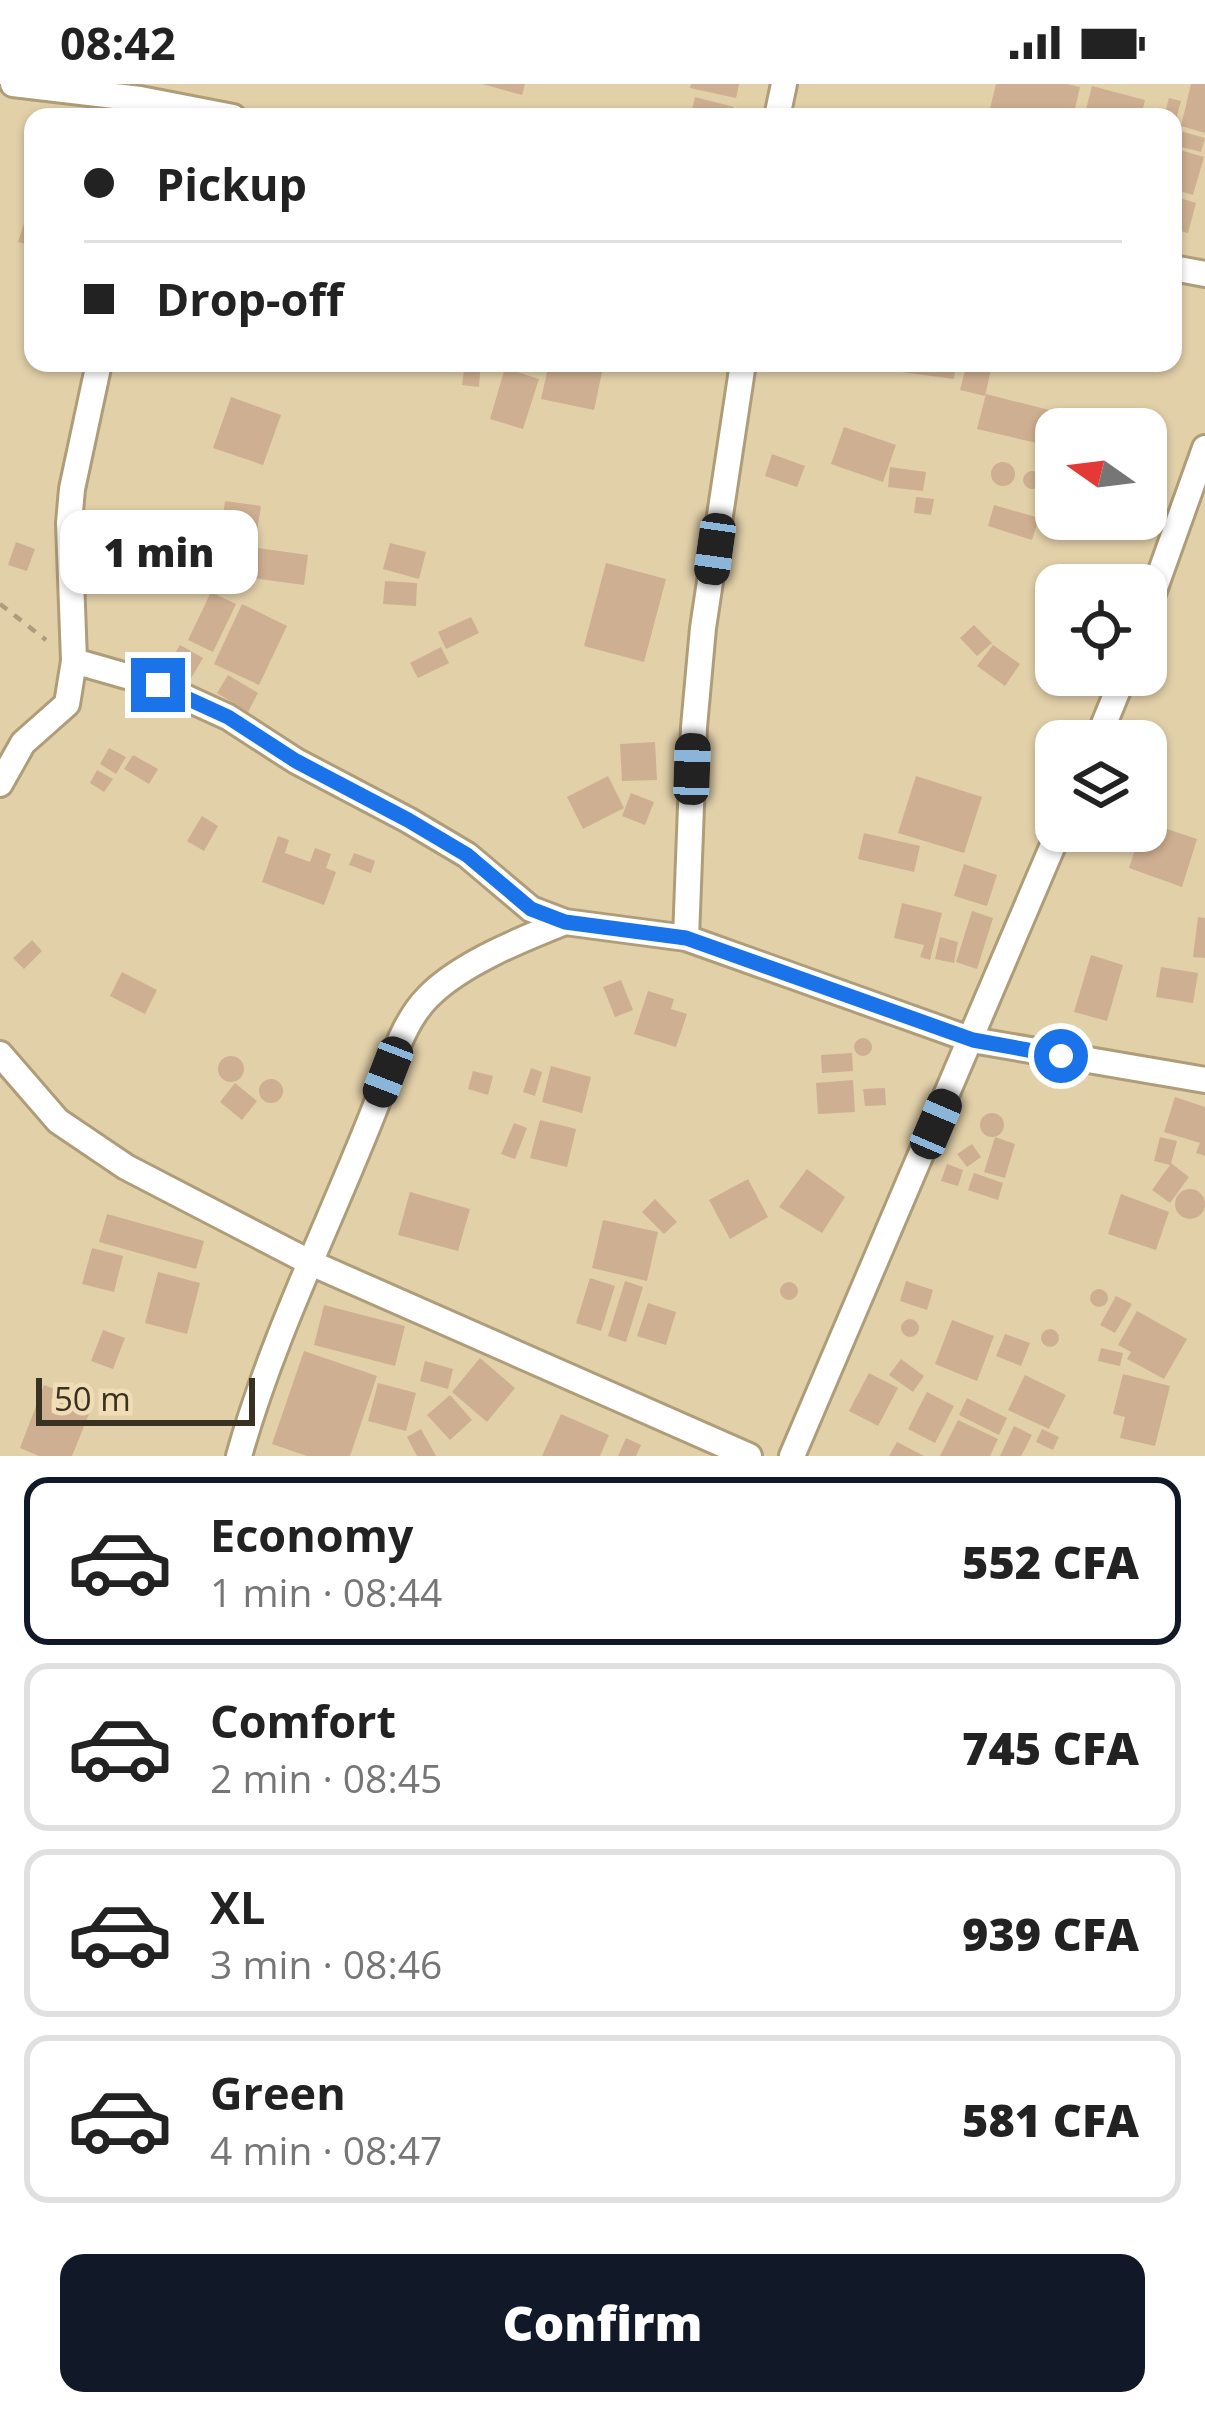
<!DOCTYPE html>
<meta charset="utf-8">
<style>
body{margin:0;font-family:"Open Sans",sans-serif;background:#f6f6f6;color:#222;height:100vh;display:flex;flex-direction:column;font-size:45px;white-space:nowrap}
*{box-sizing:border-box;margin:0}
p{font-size:39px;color:#767676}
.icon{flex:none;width:66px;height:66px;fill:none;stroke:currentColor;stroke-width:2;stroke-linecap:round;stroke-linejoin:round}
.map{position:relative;height:1372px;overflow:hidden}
.panel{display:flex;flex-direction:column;background:#fff;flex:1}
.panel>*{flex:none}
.hud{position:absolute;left:24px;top:24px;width:1158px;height:264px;border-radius:24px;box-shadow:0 3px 9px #0004;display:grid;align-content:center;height:264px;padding:0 60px;background:#fff}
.needle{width:78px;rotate:284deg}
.tools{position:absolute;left:1035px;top:324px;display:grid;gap:24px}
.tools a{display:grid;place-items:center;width:132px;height:132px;border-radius:24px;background:#fff;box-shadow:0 3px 9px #0004;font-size:60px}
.scale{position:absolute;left:36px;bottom:30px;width:219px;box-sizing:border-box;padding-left:12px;border:6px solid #393223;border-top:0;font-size:33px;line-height:42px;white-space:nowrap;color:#393223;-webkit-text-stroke:9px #f0ddb6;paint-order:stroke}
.end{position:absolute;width:54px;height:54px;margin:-27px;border:15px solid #1a73e8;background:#fff;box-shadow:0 0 0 6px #fff}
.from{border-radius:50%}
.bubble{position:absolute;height:84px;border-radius:24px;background:#fff;box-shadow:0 3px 9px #0004;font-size:39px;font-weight:800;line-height:84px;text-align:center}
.car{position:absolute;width:36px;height:72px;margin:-36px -18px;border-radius:15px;box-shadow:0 0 9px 3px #0007;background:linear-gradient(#222 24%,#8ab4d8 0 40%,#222 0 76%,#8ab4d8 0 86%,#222 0)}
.hud b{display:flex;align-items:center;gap:42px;height:114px;font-size:45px}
.hud b+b{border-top:3px solid #e0e0e0}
.hud i{width:30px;height:30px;background:#222}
ul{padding:21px 0 0;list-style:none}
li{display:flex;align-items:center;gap:36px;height:168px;margin:0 24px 18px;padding:0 36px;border:6px solid #e0e0e0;border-radius:24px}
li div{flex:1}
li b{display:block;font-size:45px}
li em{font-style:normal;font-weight:800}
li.current{border-color:#111827}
li>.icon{width:108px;height:108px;stroke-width:1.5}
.button{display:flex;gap:24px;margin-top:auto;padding:24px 60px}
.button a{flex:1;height:138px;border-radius:24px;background:#111827;color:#fff;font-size:48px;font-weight:800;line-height:138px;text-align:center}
.status{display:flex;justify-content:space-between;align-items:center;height:84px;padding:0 60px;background:#fff;direction:ltr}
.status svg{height:33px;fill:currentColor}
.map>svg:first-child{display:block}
</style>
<div class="status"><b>08:42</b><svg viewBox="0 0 49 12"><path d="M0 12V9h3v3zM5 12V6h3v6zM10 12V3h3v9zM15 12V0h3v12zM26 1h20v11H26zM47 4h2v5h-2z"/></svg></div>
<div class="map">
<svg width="1205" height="1372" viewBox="0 0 1205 1372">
<rect width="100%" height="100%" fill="#e2d0a9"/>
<!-- building -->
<path fill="#cfaf91" d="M482,0H525L522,11Z
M691,0H739L736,14L690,4Z
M996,0H1067L1080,3L1073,33H988Z
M1191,0H1205V49L1181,42Z
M1092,2L1145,16L1141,33H1084Z
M695,13L734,23L731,33L691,30Z
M1169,14L1181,17L1174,43L1173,33H1164Z
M1173,45L1205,54L1201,68L1173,61Z
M1173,64L1204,73L1193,111L1173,105Z
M33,112V162L18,158Z
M1173,112L1196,119L1188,149L1173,145Z
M549,279H604L594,326L541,315Z
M895,279H956L954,295L894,287Z
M967,279L992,281L985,312L960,306Z
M505,284L539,295L523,345L490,335Z
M464,286L480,288L479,303L462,301Z
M986,310L1049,326L1041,360L977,345Z
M231,313L281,331L263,381L213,364Z
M1135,329L1155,335L1150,354L1146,345H1131Z
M844,343L896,361L883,398L831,380Z
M772,370L805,382L797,403L765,392Z
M991 390a12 12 0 1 1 24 0a12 12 0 1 1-24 0Z
M890,383L926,388L923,407L888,403Z
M1023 396a9 9 0 1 1 18 0a9 9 0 1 1-18 0Z
M916,413L934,415L931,431L914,429Z
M225,417L261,422L256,453L221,448Z
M994,421L1039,434L1032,456L988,442Z
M1102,435H1123L1118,452L1098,445Z
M16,458L35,465L27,487L8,481Z
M390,459L426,468L419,495L383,485Z
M243,462L308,471L304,501L238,492Z
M606,479L666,495L644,578L584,562Z
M385,497L417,499L416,522L383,520Z
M211,508L236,520L213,568L188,556Z
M242,520L287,542L259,601L214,580Z
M471,533L479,549L446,565L438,548Z
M974,541L992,559L977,572L960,554Z
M180,561L203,574L190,596L167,582Z
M993,561L1020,580L1005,602L977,582Z
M441,563L449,579L418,594L410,579Z
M228,591L258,609L248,628L217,609Z
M655,658L657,696L622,697L620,660Z
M109,664L126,673L116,690L100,680Z
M133,671L158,685L149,700L124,685Z
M97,686L113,695L104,708L90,699Z
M608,692L624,724L583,745L567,713Z
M916,692L982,713L964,769L898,749Z
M631,709L654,718L645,741L622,732Z
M202,732L218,742L204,767L187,757Z
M1146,738L1197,755L1182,803L1129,784L1141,747H1146Z
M864,749L920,762L914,788L858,775Z
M278,752L289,756L285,769L310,778L315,764L331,770L326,784L336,788L324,821L262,798Z
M354,769L375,777L371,789L349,781Z
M964,780L997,791L987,822L954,812Z
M902,819L942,829L930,876L920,873L924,861L894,854Z
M972,827L993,834L977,885L956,878Z
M1198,833L1205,834V874L1193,873Z
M940,853L958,858L954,879L935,875Z
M32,856L42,867L24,885L13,874Z
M1091,871L1123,881L1107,937L1074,928Z
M1161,883L1198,889L1193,919L1156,913Z
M122,888L157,906L145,930L110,912Z
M621,896L633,926L615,933L603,903Z
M648,907L674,915L671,925L687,930L676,963L634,950Z
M854 963a9 9 0 1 1 18 0a9 9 0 1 1-18 0Z
M852,969L853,987L822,989L821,971Z
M218 985a13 13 0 1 1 26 0a13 13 0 1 1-26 0Z
M551,982L591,993L582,1029L542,1018Z
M531,984L542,988L535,1012L523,1008Z
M473,987L493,992L488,1011L468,1005Z
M259 1007a12 12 0 1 1 24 0a12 12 0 1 1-24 0Z
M853,996L855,1028L818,1030L816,999Z
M235,999L257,1017L242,1036L220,1018Z
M885,1004L886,1021L865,1022L863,1005Z
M1175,1013L1205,1023V1072L1196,1069L1200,1059L1164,1048Z
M980 1041a12 12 0 1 1 24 0a12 12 0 1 1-24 0Z
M540,1036L576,1045L567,1083L530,1074Z
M514,1039L527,1044L515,1075L501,1070Z
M995,1053L1015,1060L1005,1094L984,1088Z
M1160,1053L1177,1057L1171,1079L1189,1093L1170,1119L1152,1106L1170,1081L1154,1077Z
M972,1060L981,1073L967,1083L957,1070Z
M947,1080L963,1086L958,1102L941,1097Z
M807,1085L845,1113L822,1149L779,1123Z
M974,1089L1003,1099L998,1116L968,1106Z
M748,1095L768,1133L730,1155L709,1116Z
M1175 1120a15 15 0 1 1 30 0a15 15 0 1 1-30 0Z
M410,1108L470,1125L458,1167L398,1151Z
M1121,1110L1169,1128L1156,1166L1108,1150Z
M655,1115L677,1138L664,1150L642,1128Z
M107,1130L204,1157L196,1185L99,1158Z
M603,1136L658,1148L647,1197L592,1184Z
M92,1164L123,1172L114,1208L82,1200Z
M158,1188L200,1199L187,1250L145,1239Z
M590,1194L615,1202L601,1247L576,1239Z
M625,1197L643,1203L626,1258L608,1252Z
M906,1197L933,1206L927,1226L900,1217Z
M780 1207a9 9 0 1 1 18 0a9 9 0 1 1-18 0Z
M1090 1214a9 9 0 1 1 18 0a9 9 0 1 1-18 0Z
M1116,1212L1132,1220L1115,1249L1100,1241Z
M648,1219L676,1228L666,1261L637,1252Z
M324,1221L405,1242L395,1282L314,1261Z
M1137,1227L1187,1255L1164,1295L1127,1275L1131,1268L1118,1261Z
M901 1244a9 9 0 1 1 18 0a9 9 0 1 1-18 0Z
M952,1236L994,1252L977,1297L935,1280Z
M1041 1254a9 9 0 1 1 18 0a9 9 0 1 1-18 0Z
M103,1246L125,1254L113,1285L91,1277Z
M1005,1250L1030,1259L1021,1282L996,1272Z
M1101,1264L1123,1269L1120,1282L1098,1277Z
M304,1267L377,1292L350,1372H307L272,1360Z
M480,1274L515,1304L487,1338L452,1308Z
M901,1275L924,1292L913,1308L889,1291Z
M425,1277L453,1285L448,1305L420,1297Z
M869,1289L898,1304L878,1342L849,1327Z
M1123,1290L1170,1302L1155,1362L1120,1354L1125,1333L1113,1330Z
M1025,1291L1066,1311L1049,1345L1008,1326Z
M378,1299L416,1309L406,1347L368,1337Z
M44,1301L93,1320L72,1372H39L20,1364Z
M927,1308L954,1322L935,1359L908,1345Z
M450,1311L472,1336L450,1356L427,1331Z
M967,1314L1007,1334L999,1351L959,1331Z
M561,1330L609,1351L600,1372H542Z
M958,1336L998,1355L990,1372H940Z
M1014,1342L1032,1351L1021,1372H1000Z
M421,1345L436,1372H417L407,1353Z
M1042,1345L1059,1353L1053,1366L1036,1358Z
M626,1354L641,1361L636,1372H618Z
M897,1358L924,1372H889Z"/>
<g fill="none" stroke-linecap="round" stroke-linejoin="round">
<defs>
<path id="street" d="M13,0L140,15L233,33
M777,33L784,0
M1173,184L1205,190
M1146,529L1205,364
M74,577L69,439L72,405L99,279
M1097,657L1124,591
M0,700L23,659L67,620L74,577L158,601L228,633L296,677L408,736L467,771L531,825L565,838L686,854L972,956L1205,996
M686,854L694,643L703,544L743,279
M0,970L58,1037L126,1083L311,1179L749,1372
M239,1372C272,1254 328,1143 373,1029C388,992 399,942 428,913C460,880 522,855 565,838
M792,1372L1059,747"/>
</defs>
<!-- street casing -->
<use href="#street" stroke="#af9d79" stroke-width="30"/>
<!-- path -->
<path stroke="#ab9d7e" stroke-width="4.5" stroke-dasharray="9 9" stroke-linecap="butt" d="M0,520L46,556"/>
<!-- street -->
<use href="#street" stroke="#fff" stroke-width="24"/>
</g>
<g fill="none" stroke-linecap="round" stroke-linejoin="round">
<!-- route -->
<path stroke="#1a73e8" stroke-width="15" d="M158,601L228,633L296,677L408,736L467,771L531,825L565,838L686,854L973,956L1061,972"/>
</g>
</svg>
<div class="tools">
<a><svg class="needle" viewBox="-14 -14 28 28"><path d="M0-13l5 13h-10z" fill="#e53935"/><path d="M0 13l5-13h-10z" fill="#767676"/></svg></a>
<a><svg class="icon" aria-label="locate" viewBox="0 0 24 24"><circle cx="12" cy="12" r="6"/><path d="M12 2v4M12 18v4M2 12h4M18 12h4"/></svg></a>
<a><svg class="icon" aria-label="layers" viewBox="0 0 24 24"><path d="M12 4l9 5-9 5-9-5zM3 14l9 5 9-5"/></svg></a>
</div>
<div class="scale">50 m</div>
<i class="end from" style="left:1061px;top:972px"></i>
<i class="end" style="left:158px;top:601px"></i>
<div class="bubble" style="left:60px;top:426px;width:198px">1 min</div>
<i class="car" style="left:715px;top:465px;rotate:188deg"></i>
<i class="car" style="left:692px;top:685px;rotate:2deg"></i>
<i class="car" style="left:388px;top:988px;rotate:201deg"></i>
<i class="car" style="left:936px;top:1040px;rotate:23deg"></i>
<div class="hud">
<b><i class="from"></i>Pickup</b>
<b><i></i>Drop-off</b>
</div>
</div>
<section class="panel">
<ul>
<li class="current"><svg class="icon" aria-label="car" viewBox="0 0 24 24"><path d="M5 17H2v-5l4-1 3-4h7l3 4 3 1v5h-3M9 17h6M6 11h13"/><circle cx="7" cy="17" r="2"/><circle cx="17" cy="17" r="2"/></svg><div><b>Economy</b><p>1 min · 08:44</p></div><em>552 CFA</em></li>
<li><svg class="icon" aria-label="car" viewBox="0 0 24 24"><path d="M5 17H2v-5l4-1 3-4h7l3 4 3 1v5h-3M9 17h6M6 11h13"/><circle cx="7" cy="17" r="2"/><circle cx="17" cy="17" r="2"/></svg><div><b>Comfort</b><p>2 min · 08:45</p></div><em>745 CFA</em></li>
<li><svg class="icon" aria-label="car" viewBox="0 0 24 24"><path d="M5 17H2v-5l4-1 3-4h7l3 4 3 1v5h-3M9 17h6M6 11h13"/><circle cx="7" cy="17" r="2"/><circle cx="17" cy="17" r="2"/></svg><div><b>XL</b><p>3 min · 08:46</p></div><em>939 CFA</em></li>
<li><svg class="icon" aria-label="car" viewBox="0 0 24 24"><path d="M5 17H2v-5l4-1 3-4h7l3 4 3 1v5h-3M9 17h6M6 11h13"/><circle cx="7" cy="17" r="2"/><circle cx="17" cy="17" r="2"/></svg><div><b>Green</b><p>4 min · 08:47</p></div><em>581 CFA</em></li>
</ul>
<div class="button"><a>Confirm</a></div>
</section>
